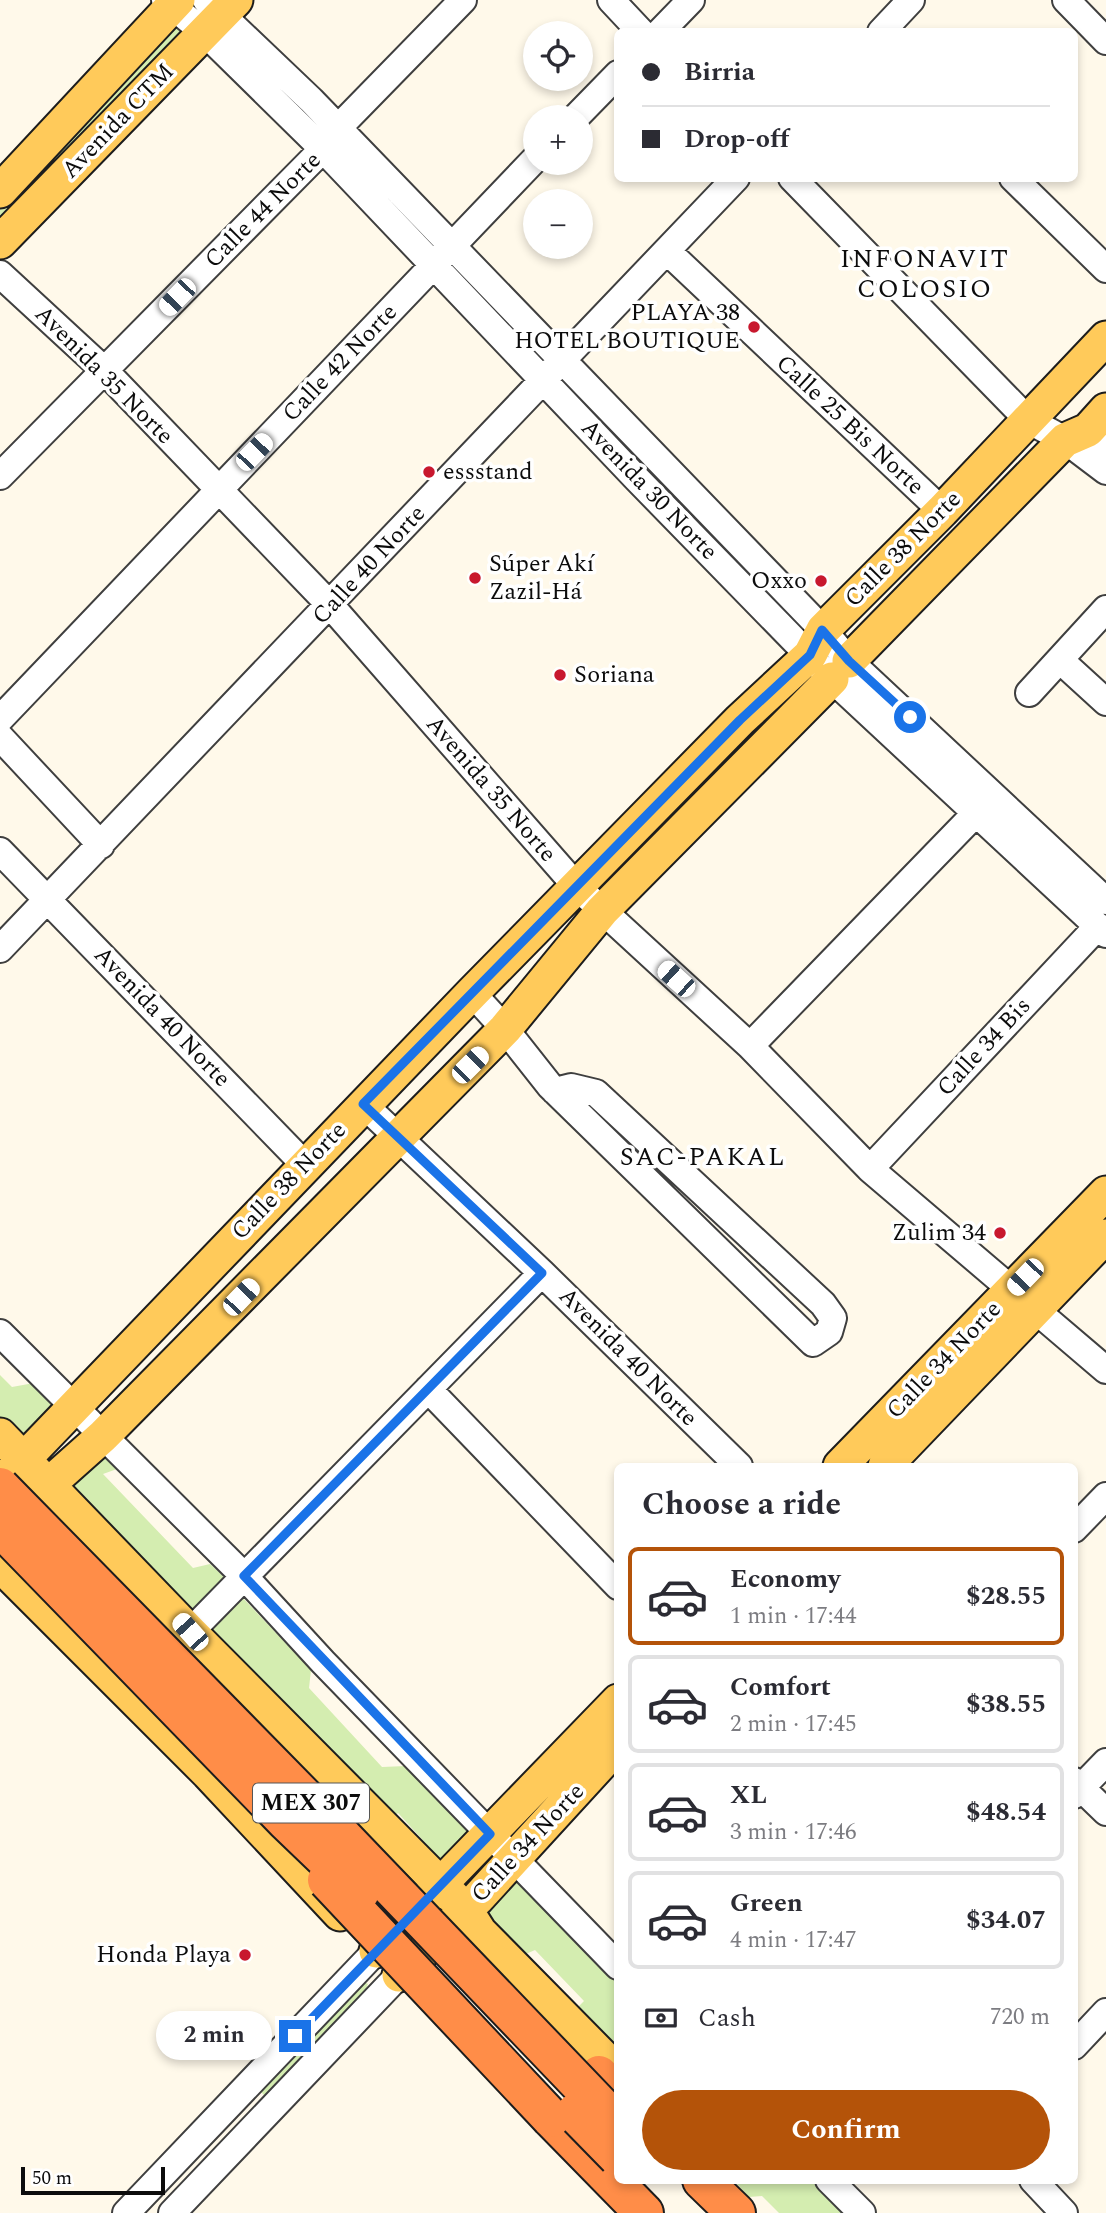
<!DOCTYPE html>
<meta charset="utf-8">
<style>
body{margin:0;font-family:Spectral,serif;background:#f7f7f7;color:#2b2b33;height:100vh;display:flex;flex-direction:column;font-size:26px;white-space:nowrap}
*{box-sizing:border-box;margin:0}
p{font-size:23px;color:#7c7c81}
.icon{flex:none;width:38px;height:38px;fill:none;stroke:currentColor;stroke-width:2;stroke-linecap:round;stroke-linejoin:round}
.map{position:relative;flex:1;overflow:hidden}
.panel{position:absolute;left:614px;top:1463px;width:464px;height:721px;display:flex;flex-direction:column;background:#fff;border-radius:10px;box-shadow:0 4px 10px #0003}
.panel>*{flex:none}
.hud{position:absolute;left:614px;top:28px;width:464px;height:154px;border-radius:10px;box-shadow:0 4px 10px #0003;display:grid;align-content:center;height:154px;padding:0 28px;background:#fff}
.fabs{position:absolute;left:523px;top:21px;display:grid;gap:14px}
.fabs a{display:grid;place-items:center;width:70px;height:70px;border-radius:50%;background:#fff;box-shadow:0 4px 10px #0003;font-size:35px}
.scale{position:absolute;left:21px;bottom:18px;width:144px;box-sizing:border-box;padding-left:7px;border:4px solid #0c0c0c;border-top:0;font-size:19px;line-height:24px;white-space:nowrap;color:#0c0c0c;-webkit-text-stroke:5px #fff;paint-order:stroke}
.end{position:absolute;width:32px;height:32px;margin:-16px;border:9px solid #1a73e8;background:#fff;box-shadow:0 0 0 4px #fff}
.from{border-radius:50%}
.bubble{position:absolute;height:49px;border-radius:24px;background:#fff;box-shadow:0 4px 10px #0003;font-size:23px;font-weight:700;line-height:49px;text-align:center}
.car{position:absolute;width:21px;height:42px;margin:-21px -10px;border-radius:9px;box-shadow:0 0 5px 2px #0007;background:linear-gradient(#fff 24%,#345 0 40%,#fff 0 76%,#345 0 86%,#fff 0)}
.hud b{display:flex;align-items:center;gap:24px;height:66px;font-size:26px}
.hud b+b{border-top:2px solid #e1e1e2}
.hud i{width:18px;height:18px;background:#2b2b33}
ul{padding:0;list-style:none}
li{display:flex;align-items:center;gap:21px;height:98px;margin:0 14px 10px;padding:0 14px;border:4px solid #e1e1e2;border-radius:10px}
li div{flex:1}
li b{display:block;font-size:26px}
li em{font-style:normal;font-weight:700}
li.on{border-color:#b45309}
li>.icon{width:63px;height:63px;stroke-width:1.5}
h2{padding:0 28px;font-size:32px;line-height:84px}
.pay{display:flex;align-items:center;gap:18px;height:77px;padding:0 28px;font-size:26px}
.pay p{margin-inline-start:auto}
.action{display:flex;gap:14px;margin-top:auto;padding:14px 28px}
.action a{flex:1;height:80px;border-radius:42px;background:#b45309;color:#fff;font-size:28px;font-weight:700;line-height:80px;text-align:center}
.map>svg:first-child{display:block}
</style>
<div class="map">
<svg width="1106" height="2213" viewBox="0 0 1106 2213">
<rect width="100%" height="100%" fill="#fff9ea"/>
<!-- green -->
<path fill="#d4edb0" d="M172,26L181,31V37L0,223V205Z
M568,382L675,494L672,497L567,386Z
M689,512H693L807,629L803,633Z
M0,1375L12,1387L34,1383L58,1408L34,1432L16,1434L0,1417Z
M103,1455L117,1469L103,1474L193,1568L210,1564L224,1577L189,1613L71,1488Z
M241,1596L311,1670L309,1688L382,1767L406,1766L474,1836L439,1872L428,1861L431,1849L398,1813L393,1817L204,1628Z
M515,1875L618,1983V2058L573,2012L584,2001L535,1950L519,1957L481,1909Z
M364,1982L368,1984L366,1989L265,2096L261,2092Z
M734,2181H811L844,2213H779L762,2196L749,2197Z"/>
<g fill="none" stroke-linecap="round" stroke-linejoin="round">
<defs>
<path id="minor" d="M165,0L205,33L323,149L636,478L832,679L1106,934
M206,0L311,100L823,630L849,661L1106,901
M611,0L641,32
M1066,0L1106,41
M660,32L691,0
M881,32L911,0
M576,117L618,74
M792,178L1028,420L1065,440L1106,471
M1013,178L1106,269
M667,251L942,511
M0,274L104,370L331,606L577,887L750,1046L870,1169L1106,1370
M1088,430L1106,446
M0,476L323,149L338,128L463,0
M1060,660L1106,702
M1029,693L1106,609
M0,719L536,158
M0,737L101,845
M0,851L305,1165
M0,949L736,178
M472,993L505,1029L550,1086L813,1343L829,1332L833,1318L823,1304L596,1093L571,1087L555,1091
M750,1046L977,812
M363,1104L542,1273L739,1466
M870,1169L1098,926
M0,1333L244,1576L323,1662L618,1966
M428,1389L618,1586
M1074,1529L1106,1496
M190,1632L542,1273
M1074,1781L1106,1812
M1074,1795L1106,1762
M1074,2046L1106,2012
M829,2180L862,2213
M1033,2180L1064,2213
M126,2213L376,1951
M172,2213L399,1975"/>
<path id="major" d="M0,191L178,0
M0,242L236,0
M849,661L1065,440L1088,430L1106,410
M0,1435L190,1632L466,1910L480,1932L618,2072
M840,1466L1106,1193
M885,1466L1106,1236
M0,1484L472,993L740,720L810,655L823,630L942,511L1106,338
M2,1526L103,1436L505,1029L602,911L832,679
M0,1565L208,1773L340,1914
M376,1951L618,1701
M399,1975L477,1899L618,1745"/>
<path id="highway" d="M599,2075L618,2095
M551,2118L644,2213
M702,2180L736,2213"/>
</defs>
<!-- minor casing -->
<use href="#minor" stroke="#3f3f3f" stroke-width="30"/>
<!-- major casing -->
<use href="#major" stroke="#1d1d1d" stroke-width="37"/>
<!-- highway casing -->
<use href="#highway" stroke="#1d1d1d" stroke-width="42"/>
<!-- minor -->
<use href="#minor" stroke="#fff" stroke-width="26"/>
<!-- major -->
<use href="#major" stroke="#ffca5a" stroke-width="33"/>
<!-- highway -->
<use href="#highway" stroke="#ff8d48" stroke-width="38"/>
<defs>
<path id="highway-bridge" d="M0,1487L317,1810L618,2124
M0,1527L286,1821L360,1892
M327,1880L551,2118
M575,2113L618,2157"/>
</defs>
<!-- highway-bridge casing -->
<use href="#highway-bridge" stroke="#1d1d1d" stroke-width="42" stroke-linecap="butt"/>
<!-- highway-bridge -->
<use href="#highway-bridge" stroke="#ff8d48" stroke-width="38"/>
</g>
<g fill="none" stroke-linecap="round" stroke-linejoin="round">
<!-- route -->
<path stroke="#1a73e8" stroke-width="9" d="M295,2036L490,1834L244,1576L542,1273L363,1104L740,720L810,655L822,630L849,661L910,717"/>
</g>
<!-- markers -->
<g fill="#c8182e" stroke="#fff" stroke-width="2.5">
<circle cx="754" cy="327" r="7"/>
<circle cx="429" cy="472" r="7"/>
<circle cx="475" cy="578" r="7"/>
<circle cx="821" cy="581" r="7"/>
<circle cx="560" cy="675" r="7"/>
<circle cx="1000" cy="1233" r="7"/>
<circle cx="245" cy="1955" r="7"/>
</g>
<g text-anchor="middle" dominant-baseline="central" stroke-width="7" stroke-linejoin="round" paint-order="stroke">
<!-- shield labels -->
<rect fill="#fff" stroke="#555" stroke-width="2" x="253" y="1783.5" width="116" height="39" rx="5"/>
<g font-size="23" font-weight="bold" fill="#0c0c0c">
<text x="311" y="1803">MEX 307</text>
</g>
<!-- street labels -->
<g font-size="24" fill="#0c0c0c" stroke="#fff">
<text transform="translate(118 121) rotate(-46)">Avenida CTM</text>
<text transform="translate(263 210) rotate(-45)">Calle 44 Norte</text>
<text transform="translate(340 363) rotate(-46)">Calle 42 Norte</text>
<text transform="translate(104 375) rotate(45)">Avenida 35 Norte</text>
<text transform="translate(850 425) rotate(43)">Calle 25 Bis Norte</text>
<text transform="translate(649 490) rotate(46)">Avenida 30 Norte</text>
<text transform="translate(903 549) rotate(-45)">Calle 38 Norte</text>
<text transform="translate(369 565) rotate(-47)">Calle 40 Norte</text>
<text transform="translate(491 789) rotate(49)">Avenida 35 Norte</text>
<text transform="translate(162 1017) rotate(46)">Avenida 40 Norte</text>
<text transform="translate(984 1047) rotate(-47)">Calle 34 Bis</text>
<text transform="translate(289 1181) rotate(-46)">Calle 38 Norte</text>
<text transform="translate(628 1357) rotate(45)">Avenida 40 Norte</text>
<text transform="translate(944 1360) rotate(-46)">Calle 34 Norte</text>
<text transform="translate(528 1843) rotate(-47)">Calle 34 Norte</text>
</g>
<!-- poi labels -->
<g font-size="24" fill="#0c0c0c" stroke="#fff" text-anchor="end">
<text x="740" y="313">PLAYA 38<tspan x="740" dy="28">HOTEL BOUTIQUE</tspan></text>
<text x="443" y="472" text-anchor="start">essstand</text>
<text x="489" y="564" text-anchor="start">Súper Akí<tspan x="489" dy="28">Zazil-Há</tspan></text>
<text x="807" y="581">Oxxo</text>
<text x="574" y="675" text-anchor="start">Soriana</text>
<text x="986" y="1233">Zulim 34</text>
<text x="231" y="1955">Honda Playa</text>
</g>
<!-- neighbourhood labels -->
<g font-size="26" letter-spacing="2" fill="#0c0c0c" stroke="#fff">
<text x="925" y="259">INFONAVIT<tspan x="925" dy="30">COLOSIO</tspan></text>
<text x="703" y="1157">SAC-PAKAL</text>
</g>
</g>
</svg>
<div class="fabs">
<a><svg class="icon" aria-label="locate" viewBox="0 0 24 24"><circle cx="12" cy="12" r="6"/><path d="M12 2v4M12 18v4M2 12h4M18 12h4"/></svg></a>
<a>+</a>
<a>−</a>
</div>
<div class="scale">50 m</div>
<i class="end from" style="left:910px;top:717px"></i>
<i class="end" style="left:295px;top:2036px"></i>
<div class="bubble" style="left:156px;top:2011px;width:116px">2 min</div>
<i class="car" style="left:177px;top:297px;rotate:224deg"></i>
<i class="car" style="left:254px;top:452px;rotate:44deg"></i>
<i class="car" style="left:676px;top:979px;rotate:312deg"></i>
<i class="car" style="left:470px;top:1065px;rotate:45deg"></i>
<i class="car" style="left:1025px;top:1277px;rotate:224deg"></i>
<i class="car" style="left:241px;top:1297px;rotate:44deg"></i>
<i class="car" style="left:190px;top:1632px;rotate:318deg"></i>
<div class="hud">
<b><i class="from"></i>Birria</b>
<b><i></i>Drop-off</b>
</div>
<section class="panel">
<h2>Choose a ride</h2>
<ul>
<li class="on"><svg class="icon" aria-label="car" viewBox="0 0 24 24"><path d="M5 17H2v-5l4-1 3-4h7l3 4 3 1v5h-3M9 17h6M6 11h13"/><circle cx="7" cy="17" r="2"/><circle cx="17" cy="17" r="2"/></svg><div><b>Economy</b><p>1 min · 17:44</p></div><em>$28.55</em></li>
<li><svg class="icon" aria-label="car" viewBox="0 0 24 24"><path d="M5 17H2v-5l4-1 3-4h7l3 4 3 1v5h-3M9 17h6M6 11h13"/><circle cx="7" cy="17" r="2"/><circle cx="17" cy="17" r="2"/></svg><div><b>Comfort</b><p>2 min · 17:45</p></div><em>$38.55</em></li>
<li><svg class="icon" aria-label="car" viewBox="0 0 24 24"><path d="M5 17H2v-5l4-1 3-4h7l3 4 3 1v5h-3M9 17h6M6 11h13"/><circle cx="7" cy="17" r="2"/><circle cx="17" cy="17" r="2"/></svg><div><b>XL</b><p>3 min · 17:46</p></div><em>$48.54</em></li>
<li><svg class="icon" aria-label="car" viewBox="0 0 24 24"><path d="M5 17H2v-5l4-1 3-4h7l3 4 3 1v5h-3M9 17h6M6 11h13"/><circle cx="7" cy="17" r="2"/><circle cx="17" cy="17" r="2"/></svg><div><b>Green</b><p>4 min · 17:47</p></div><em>$34.07</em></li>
</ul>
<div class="pay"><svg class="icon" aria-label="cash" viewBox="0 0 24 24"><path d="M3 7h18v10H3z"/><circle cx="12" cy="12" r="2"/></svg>Cash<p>720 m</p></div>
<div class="action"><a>Confirm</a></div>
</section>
</div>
